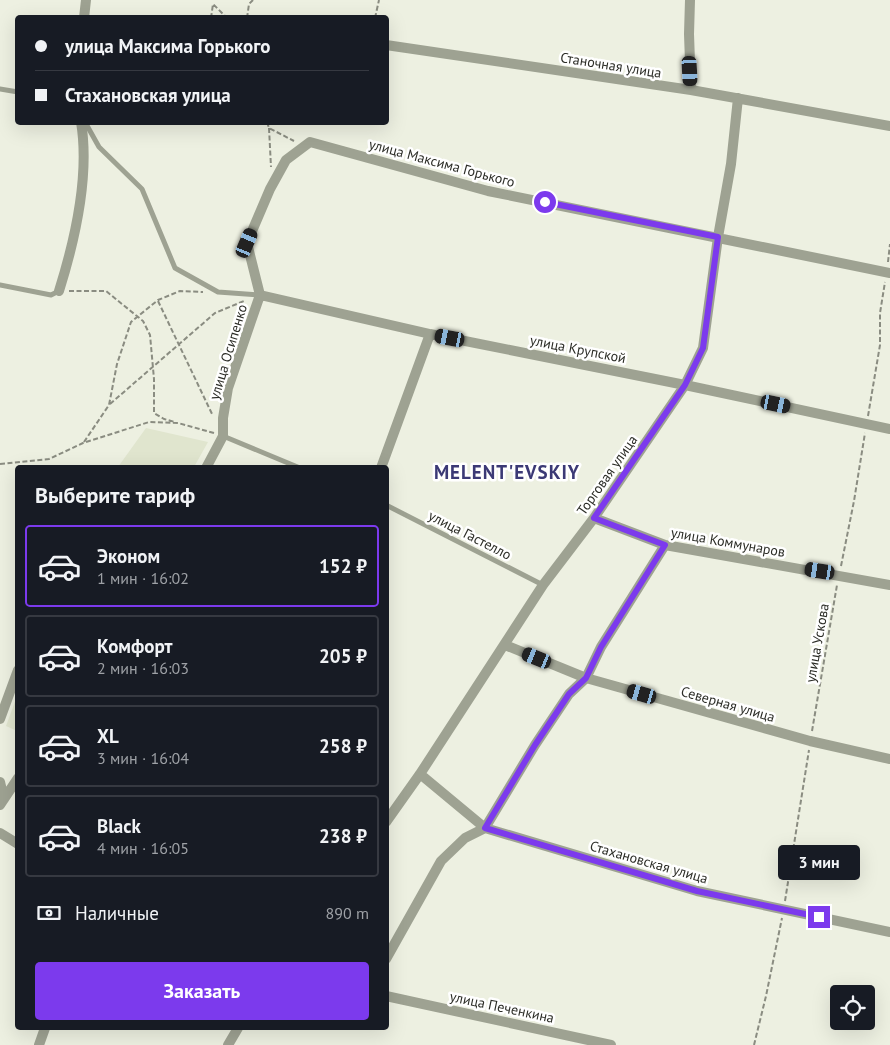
<!DOCTYPE html>
<html lang="ru">
<meta charset="utf-8">
<style>
body{margin:0;font-family:"PT Sans",sans-serif;background:#20242c;color:#f1f3f6;height:100vh;display:flex;flex-direction:column;font-size:19px;white-space:nowrap}
*{box-sizing:border-box;margin:0}
p{font-size:16px;color:#9ea1a6}
.icon{flex:none;width:28px;height:28px;fill:none;stroke:currentColor;stroke-width:2;stroke-linecap:round;stroke-linejoin:round}
.map{position:relative;flex:1;overflow:hidden}
.panel{position:absolute;left:15px;top:465px;width:374px;height:565px;display:flex;flex-direction:column;background:#171b24;border-radius:5px;box-shadow:0 5px 20px #0002}
.panel>*{flex:none}
.hud{position:absolute;left:15px;top:15px;width:374px;height:110px;border-radius:5px;box-shadow:0 5px 20px #0002;display:grid;align-content:center;height:110px;padding:0 20px;background:#171b24}
.buttons{position:absolute;left:830px;top:985px;display:grid;gap:10px}
.buttons a{display:grid;place-items:center;width:45px;height:45px;border-radius:5px;background:#171b24;box-shadow:0 5px 20px #0002;font-size:25px}
.end{position:absolute;width:22px;height:22px;margin:-11px;border:6px solid #7c3aed;background:#fff;box-shadow:0 0 0 2px #fff}
.from{border-radius:50%}
.bubble{position:absolute;height:35px;border-radius:5px;background:#171b24;box-shadow:0 5px 20px #0002;font-size:16px;font-weight:600;line-height:35px;text-align:center}
.car{position:absolute;width:15px;height:30px;margin:-15px -8px;border-radius:6px;box-shadow:0 0 4px 1px #0007;background:linear-gradient(#222 24%,#8ab4d8 0 40%,#222 0 76%,#8ab4d8 0 86%,#222 0)}
.hud b{display:flex;align-items:center;gap:18px;height:48px;font-size:19px}
.hud b+b{border-top:1px solid #363941}
.hud i{width:12px;height:12px;background:#f1f3f6}
ul{padding:0;list-style:none}
li{display:flex;align-items:center;gap:15px;height:82px;margin:0 10px 8px;padding:0 10px;border:2px solid #363941;border-radius:5px}
li div{flex:1}
li b{display:block;font-size:19px}
li em{font-style:normal;font-weight:600}
li.active{border-color:#7c3aed}
li>.icon{width:45px;height:45px;stroke-width:1.5}
h2{padding:0 20px;font-size:22px;line-height:60px}
.pay{display:flex;align-items:center;gap:12px;height:55px;padding:0 20px;font-size:19px}
.pay p{margin-inline-start:auto}
.cta{display:flex;gap:10px;margin-top:auto;padding:10px 20px}
.cta a{flex:1;height:58px;border-radius:5px;background:#7c3aed;color:#fff;font-size:20px;font-weight:600;line-height:58px;text-align:center}
.map>svg:first-child{display:block}
</style>
<div class="map">
<svg width="890" height="1045" viewBox="0 0 890 1045">
<rect width="100%" height="100%" fill="#edf0e1"/>
<!-- built -->
<path fill="#e0e5ce" d="M146,428L208,442L194,467H118Z
M17,696V731L6,726Z"/>
<g fill="none" stroke-linecap="round" stroke-linejoin="round">
<!-- path -->
<path stroke="#8a8c81" stroke-width="2" stroke-dasharray="5 2.5" stroke-linecap="butt" d="M211,18L213,4L227,18
M247,18L249,4L253,0
M375,18L379,0
M267,122L269,128L294,141
M269,128L271,167
M888,262L890,244
M69,291H106L143,321L150,335L154,379V413L164,419L175,422
M158,301L213,416
M110,404L215,313L244,301
M868,416L880,345V313L885,282
M84,442L109,405L117,364L131,322L158,300L180,291L203,292
M0,464L49,459L83,443L149,422L178,423L214,433
M841,566L854,501L865,433
M812,731L837,585
M785,901L809,750
M754,1045L766,996L782,918"/>
<!-- lane -->
<path stroke="#9ea292" stroke-width="5" d="M0,89L18,92
M85,122L99,147L142,189L175,268L218,292L260,295
M0,285L51,295L59,291
M223,436L300,468
M386,505L543,585"/>
<!-- street -->
<path stroke="#9ea292" stroke-width="10" d="M690,0L689,34L691,90
M84,18L86,0
M386,45L691,90L890,126
M59,291C75,240 90,176 81,122
M260,295L430,334L685,385L890,429
M206,468L223,436V418L228,388L260,295L247,243L270,189L286,160L310,142L488,191L890,273
M381,468L430,334
M594,518L665,545L890,585
M505,645L586,678L810,741L890,759
M0,719L18,670
M420,774L485,828L697,891L890,932
M0,782L4,799
M0,805L18,778
M386,822L420,774L543,585L594,518L685,385L703,348L718,237L731,164L738,98
M0,833L18,844
M386,959L441,861L465,838L485,828L535,745L569,694L586,678L601,647L665,545
M386,996L611,1045
M39,1045L45,1028
M228,1045L238,1028"/>
</g>
<g fill="none" stroke-linecap="round" stroke-linejoin="round">
<!-- route -->
<path stroke="#7c3aed" stroke-width="6" d="M545,202L718,237L703,348L685,385L594,518L665,545L601,647L586,678L569,694L535,745L485,828L697,891L819,917"/>
</g>
<g text-anchor="middle" dominant-baseline="central" stroke-width="5" stroke-linejoin="round" paint-order="stroke">
<!-- street labels -->
<g font-size="14" fill="#2b2c26" stroke="#fff">
<text transform="translate(611 65) rotate(9)">Станочная улица</text>
<text transform="translate(442 163) rotate(15)">улица Максима Горького</text>
<text transform="translate(578 349) rotate(11)">улица Крупской</text>
<text transform="translate(228 352) rotate(-73)">улица Осипенко</text>
<text transform="translate(607 475) rotate(-55)">Торговая улица</text>
<text transform="translate(470 535) rotate(27)">улица Гастелло</text>
<text transform="translate(728 542) rotate(10)">улица Коммунаров</text>
<text transform="translate(817 643) rotate(-80)">улица Ускова</text>
<text transform="translate(728 704) rotate(16)">Северная улица</text>
<text transform="translate(649 862) rotate(16)">Стахановская улица</text>
<text transform="translate(502 1007) rotate(12)">улица Печенкина</text>
</g>
<!-- district labels -->
<g font-size="19" font-weight="bold" letter-spacing="1" fill="#3b3975" stroke="#fff">
<text x="507" y="472">MELENT'EVSKIY</text>
</g>
</g>
</svg>
<div class="buttons">
<a><svg class="icon" aria-label="locate" viewBox="0 0 24 24"><circle cx="12" cy="12" r="6"/><path d="M12 2v4M12 18v4M2 12h4M18 12h4"/></svg></a>
</div>
<i class="end from" style="left:545px;top:202px"></i>
<i class="end" style="left:819px;top:917px"></i>
<div class="bubble" style="left:778px;top:845px;width:82px">3 мин</div>
<i class="car" style="left:690px;top:71px;rotate:177deg"></i>
<i class="car" style="left:247px;top:243px;rotate:23deg"></i>
<i class="car" style="left:450px;top:338px;rotate:281deg"></i>
<i class="car" style="left:776px;top:404px;rotate:102deg"></i>
<i class="car" style="left:820px;top:571px;rotate:279deg"></i>
<i class="car" style="left:537px;top:658px;rotate:292deg"></i>
<i class="car" style="left:642px;top:694px;rotate:286deg"></i>
<div class="hud">
<b><i class="from"></i>улица Максима Горького</b>
<b><i></i>Стахановская улица</b>
</div>
<section class="panel">
<h2>Выберите тариф</h2>
<ul>
<li class="active"><svg class="icon" aria-label="car" viewBox="0 0 24 24"><path d="M5 17H2v-5l4-1 3-4h7l3 4 3 1v5h-3M9 17h6M6 11h13"/><circle cx="7" cy="17" r="2"/><circle cx="17" cy="17" r="2"/></svg><div><b>Эконом</b><p>1 мин · 16:02</p></div><em>152 ₽</em></li>
<li><svg class="icon" aria-label="car" viewBox="0 0 24 24"><path d="M5 17H2v-5l4-1 3-4h7l3 4 3 1v5h-3M9 17h6M6 11h13"/><circle cx="7" cy="17" r="2"/><circle cx="17" cy="17" r="2"/></svg><div><b>Комфорт</b><p>2 мин · 16:03</p></div><em>205 ₽</em></li>
<li><svg class="icon" aria-label="car" viewBox="0 0 24 24"><path d="M5 17H2v-5l4-1 3-4h7l3 4 3 1v5h-3M9 17h6M6 11h13"/><circle cx="7" cy="17" r="2"/><circle cx="17" cy="17" r="2"/></svg><div><b>XL</b><p>3 мин · 16:04</p></div><em>258 ₽</em></li>
<li><svg class="icon" aria-label="car" viewBox="0 0 24 24"><path d="M5 17H2v-5l4-1 3-4h7l3 4 3 1v5h-3M9 17h6M6 11h13"/><circle cx="7" cy="17" r="2"/><circle cx="17" cy="17" r="2"/></svg><div><b>Black</b><p>4 мин · 16:05</p></div><em>238 ₽</em></li>
</ul>
<div class="pay"><svg class="icon" aria-label="cash" viewBox="0 0 24 24"><path d="M3 7h18v10H3z"/><circle cx="12" cy="12" r="2"/></svg>Наличные<p>890 m</p></div>
<div class="cta"><a>Заказать</a></div>
</section>
</div>
